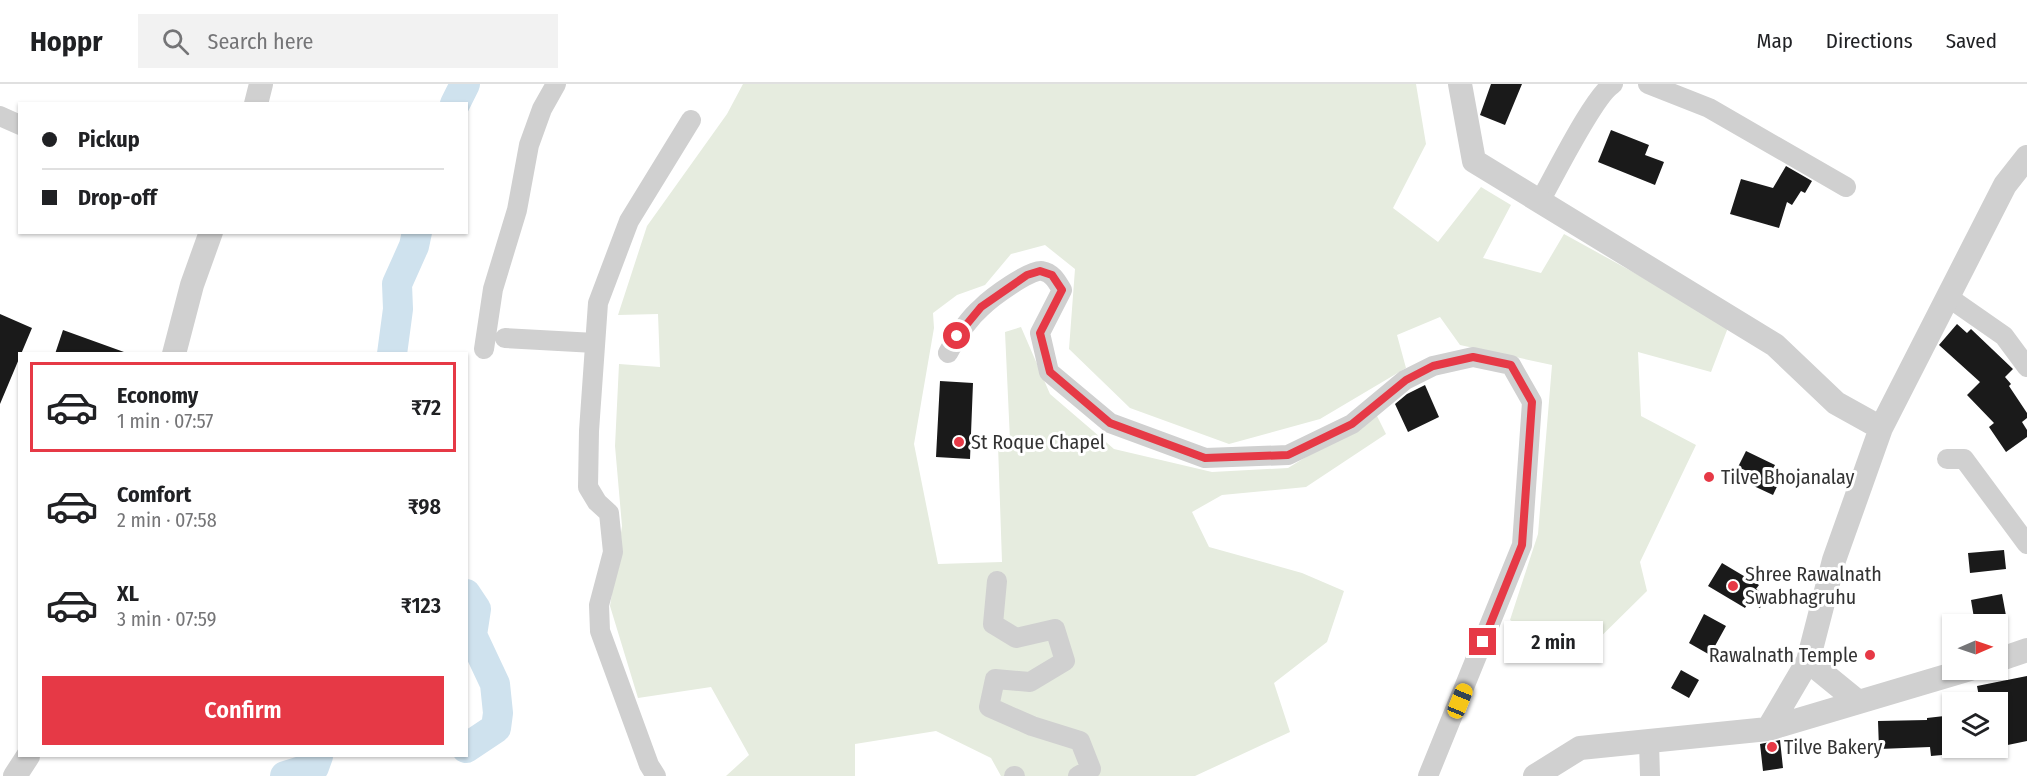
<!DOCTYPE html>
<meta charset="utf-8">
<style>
body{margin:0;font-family:"Fira Sans Condensed",sans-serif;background:#f2f2f2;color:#202124;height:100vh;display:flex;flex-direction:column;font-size:22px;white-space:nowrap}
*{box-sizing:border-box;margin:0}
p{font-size:20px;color:#757577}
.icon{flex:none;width:33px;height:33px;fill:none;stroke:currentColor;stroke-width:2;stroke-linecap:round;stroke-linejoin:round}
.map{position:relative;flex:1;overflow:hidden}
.side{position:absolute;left:18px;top:268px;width:450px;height:405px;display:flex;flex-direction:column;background:#fff;border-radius:0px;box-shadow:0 2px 4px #0004}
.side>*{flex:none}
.guide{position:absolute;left:18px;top:18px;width:450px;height:132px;border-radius:0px;box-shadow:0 2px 4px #0004;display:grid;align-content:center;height:132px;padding:0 24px;background:#fff}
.needle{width:39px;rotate:88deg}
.controls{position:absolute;left:1942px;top:530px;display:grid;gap:12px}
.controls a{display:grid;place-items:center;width:66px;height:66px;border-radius:0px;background:#fff;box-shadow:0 2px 4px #0004;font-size:30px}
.end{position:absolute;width:27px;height:27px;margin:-14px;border:8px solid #e63946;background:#fff;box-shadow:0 0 0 3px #fff}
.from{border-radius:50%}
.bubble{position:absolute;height:42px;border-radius:0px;background:#fff;box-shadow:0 2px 4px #0004;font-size:20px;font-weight:600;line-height:42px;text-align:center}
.car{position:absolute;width:18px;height:36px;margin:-18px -9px;border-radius:8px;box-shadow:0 0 4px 2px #0007;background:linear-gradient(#f5c518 24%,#345 0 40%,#f5c518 0 76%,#345 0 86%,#f5c518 0)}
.guide b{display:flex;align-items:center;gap:21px;height:57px;font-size:22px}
.guide b+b{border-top:2px solid #e0e0e0}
.guide i{width:15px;height:15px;background:#202124}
ul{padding:10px 0 0;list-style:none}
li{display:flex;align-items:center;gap:18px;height:90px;margin:0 12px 9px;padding:0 12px;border:3px solid transparent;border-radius:0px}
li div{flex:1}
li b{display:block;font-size:22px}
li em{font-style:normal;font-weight:600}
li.on{border-color:#e63946}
li>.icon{width:54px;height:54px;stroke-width:1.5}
.cta{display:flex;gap:12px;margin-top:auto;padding:12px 24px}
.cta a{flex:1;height:69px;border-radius:0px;background:#e63946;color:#fff;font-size:24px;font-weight:600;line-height:69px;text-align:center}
header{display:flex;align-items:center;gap:36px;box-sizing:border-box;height:84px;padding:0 30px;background:#fff;border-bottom:2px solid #e0e0e0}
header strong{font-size:28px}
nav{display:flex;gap:33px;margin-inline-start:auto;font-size:21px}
.search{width:420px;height:54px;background:#f2f2f2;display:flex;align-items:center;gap:15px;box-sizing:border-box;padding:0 21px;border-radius:0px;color:#757577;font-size:22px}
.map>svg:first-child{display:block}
</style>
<header>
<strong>Hoppr</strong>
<div class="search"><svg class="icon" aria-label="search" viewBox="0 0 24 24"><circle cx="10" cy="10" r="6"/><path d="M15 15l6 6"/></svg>Search here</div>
<nav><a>Map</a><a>Directions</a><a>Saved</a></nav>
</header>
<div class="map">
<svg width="2027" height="692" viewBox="0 0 2027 692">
<rect width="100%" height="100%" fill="#fff"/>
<!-- green -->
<path fill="#e6ecdf" d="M743,0H1416L1426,60L1393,124L1438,158L1481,103L1511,121L1483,174L1541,189L1564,150L1729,241L1711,288L1638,268L1641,332L1696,361L1640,478L1647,507L1576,577L1510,536L1538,450L1552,281L1460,261L1440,233L1397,251L1406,284L1320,335L1229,360L1130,324L1069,265L1075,185L1045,161L1011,170L985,201L957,211L933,229L934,244L914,360L938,480L1002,478L998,361L1010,356L1005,248L1021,243L1050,310L1114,365L1212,388L1288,384L1376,330L1386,350L1306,403L1222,411L1192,428L1209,463L1302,489L1344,507L1327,558L1274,599L1290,648L1195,692H1001L991,674L936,647L855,660V692H726L749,671L711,603L638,614L610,522L622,442L615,362L619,280L660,283L658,230L618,231L647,142L727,30Z"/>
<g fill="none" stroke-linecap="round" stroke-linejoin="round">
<!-- river -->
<path stroke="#cfe2ee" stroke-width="30" d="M455,20L465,0
M392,270L398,225L397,200L414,162L417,148
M466,510L476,525L472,551L495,600L498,629L496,644L466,664
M285,692L314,683L318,672"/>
</g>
<!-- building -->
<path fill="#1a1a1a" d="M1491,0H1522L1505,41L1480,31Z
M1611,46L1649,61L1645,71L1664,78L1655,101L1598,78Z
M1786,82L1812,97L1805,109L1801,107L1792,121L1787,118L1779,144L1730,130L1741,95L1773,104Z
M0,230L32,244L0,320Z
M1957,240L1967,249L1971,245L2013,285L2005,293L2011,300L2009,302L2027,329V334L2022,338L2027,346V353L2006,368L1989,343L1994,339L1967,311L1980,298L1939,261Z
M63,246L124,268V270H55Z
M940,297L973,299L970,375L936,373Z
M1425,301L1439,333L1408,348L1395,320L1407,310Z
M1746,367L1775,381L1771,390L1781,394L1773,411L1743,397L1747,387L1738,383Z
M2004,466L2006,485L1970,489L1968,469Z
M1722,479L1759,501L1756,505L1767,512L1760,524L1749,517L1745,524L1708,502Z
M2002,510L2007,537L1975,540L1971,516Z
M1704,530L1726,542L1710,571L1689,559Z
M1681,586L1699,596L1689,614L1671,604Z
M2027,592V657L1998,663V618H1980L1977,602Z
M1953,631V670L1931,672L1930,663L1879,665L1878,637L1927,636V634Z
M1780,656L1783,684L1763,687L1760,660Z"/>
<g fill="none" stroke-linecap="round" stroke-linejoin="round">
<!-- minor -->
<path stroke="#d0d0d0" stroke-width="20" d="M1648,0L1709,24L1846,103
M0,32L20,41
M1540,117C1554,93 1594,11 1613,0
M1948,213L2004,252L2027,283
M505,254L595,259
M484,265L493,205L517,126L529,61L542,25L556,0
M948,269C957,252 968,235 982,223C991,214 1030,185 1042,187C1053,189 1057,198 1062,206L1040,249L1049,288L1110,339L1205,374L1288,371L1352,340L1405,296L1433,282L1473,273L1511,281L1532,318L1522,461L1428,692
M1947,375H1964L2027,460
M997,497L993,540L1016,554L1055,545L1065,577L1030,598L995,595L989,623L1032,642L1080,657L1091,685L1078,692
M1649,658L1650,692
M656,692L649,681L600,547L599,521L613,468L609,429L597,418L588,403L589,347L598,219L629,137L691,36
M1014,692H1015"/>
<!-- tertiary -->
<path stroke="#d0d0d0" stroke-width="24" d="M1460,0L1474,77L1775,261L1836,319L1881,344
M256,20L261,0
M174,270L192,201L211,148
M1998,576L2027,566
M1808,577L1857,617
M1768,645L1808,577L1834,476L1881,344L2005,101L2027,73
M15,692L28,672
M1535,692L1580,664L1768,645L1970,585"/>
</g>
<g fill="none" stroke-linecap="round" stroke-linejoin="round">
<!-- route -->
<path stroke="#e63946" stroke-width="8" d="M957,252L981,223L1027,191L1040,187L1052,191L1062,206L1040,249L1050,288L1110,339L1205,374L1288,371L1352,340L1406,296L1433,282L1473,273L1511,281L1532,318L1522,461L1483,558"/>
</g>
<!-- markers -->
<g fill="#e63946" stroke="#fff" stroke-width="2">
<circle cx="959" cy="358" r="6"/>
<circle cx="1709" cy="393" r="6"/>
<circle cx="1733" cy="502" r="6"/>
<circle cx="1870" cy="571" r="6"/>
<circle cx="1772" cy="663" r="6"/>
</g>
<g text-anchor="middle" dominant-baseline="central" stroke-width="6" stroke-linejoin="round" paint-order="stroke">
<!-- poi labels -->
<g font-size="20" fill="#333" stroke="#fff" text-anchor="start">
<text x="971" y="358">St Roque Chapel</text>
<text x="1721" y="393">Tilve Bhojanalay</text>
<text x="1745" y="490">Shree Rawalnath<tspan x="1745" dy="23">Swabhagruhu</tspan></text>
<text x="1858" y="571" text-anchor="end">Rawalnath Temple</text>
<text x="1784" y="663">Tilve Bakery</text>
</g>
</g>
</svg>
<div class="controls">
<a><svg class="needle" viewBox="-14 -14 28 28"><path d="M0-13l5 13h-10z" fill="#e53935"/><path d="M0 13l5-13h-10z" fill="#757577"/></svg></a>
<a><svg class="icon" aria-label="layers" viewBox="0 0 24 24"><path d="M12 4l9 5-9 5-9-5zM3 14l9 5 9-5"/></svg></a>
</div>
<i class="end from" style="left:957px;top:252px"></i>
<i class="end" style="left:1483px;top:558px"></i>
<div class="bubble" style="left:1504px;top:537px;width:99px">2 min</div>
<i class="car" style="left:1460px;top:617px;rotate:22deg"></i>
<div class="guide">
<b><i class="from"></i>Pickup</b>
<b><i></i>Drop-off</b>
</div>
<section class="side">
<ul>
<li class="on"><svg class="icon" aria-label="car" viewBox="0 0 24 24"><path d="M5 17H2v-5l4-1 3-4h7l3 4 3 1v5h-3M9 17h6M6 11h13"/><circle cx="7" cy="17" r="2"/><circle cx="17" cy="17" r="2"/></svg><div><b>Economy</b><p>1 min · 07:57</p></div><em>₹72</em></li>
<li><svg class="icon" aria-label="car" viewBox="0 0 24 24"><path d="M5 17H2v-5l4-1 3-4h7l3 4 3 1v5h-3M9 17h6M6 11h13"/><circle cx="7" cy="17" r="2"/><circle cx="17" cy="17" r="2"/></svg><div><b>Comfort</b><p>2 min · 07:58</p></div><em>₹98</em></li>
<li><svg class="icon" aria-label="car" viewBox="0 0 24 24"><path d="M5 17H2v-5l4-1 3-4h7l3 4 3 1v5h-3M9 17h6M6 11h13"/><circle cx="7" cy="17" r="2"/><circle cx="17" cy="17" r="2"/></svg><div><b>XL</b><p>3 min · 07:59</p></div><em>₹123</em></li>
</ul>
<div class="cta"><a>Confirm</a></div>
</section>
</div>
